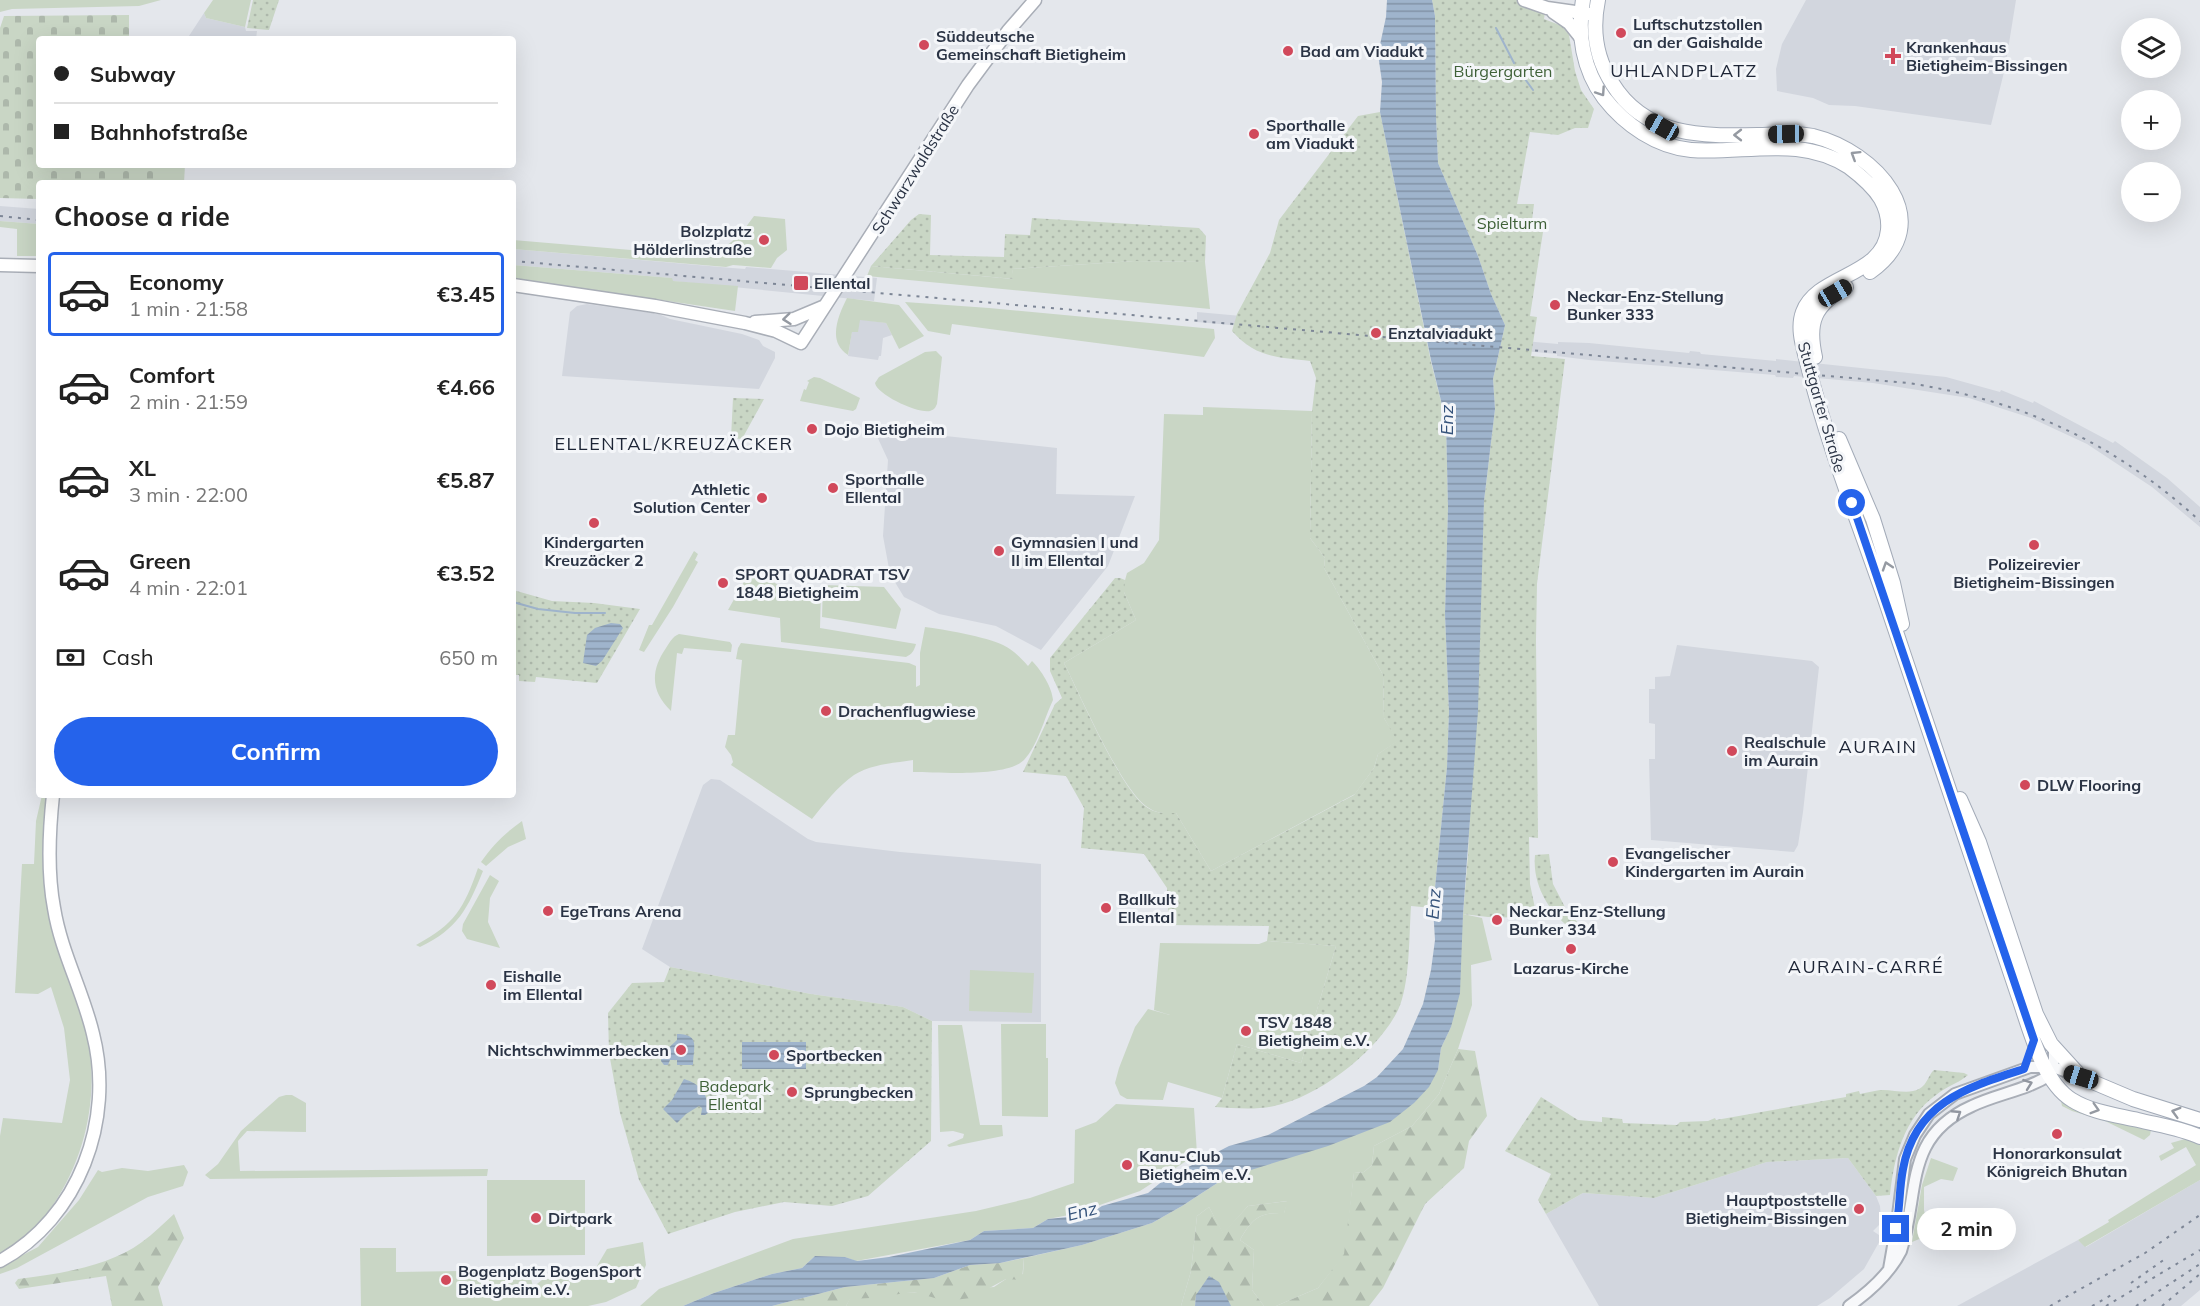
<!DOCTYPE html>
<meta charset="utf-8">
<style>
body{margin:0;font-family:Mulish,sans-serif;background:#f6f6f6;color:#222;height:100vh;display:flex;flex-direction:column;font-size:22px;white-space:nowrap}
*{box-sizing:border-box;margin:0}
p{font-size:20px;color:#767676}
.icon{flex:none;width:33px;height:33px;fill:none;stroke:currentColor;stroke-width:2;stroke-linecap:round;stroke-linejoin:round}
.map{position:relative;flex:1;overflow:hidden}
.side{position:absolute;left:36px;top:180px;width:480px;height:618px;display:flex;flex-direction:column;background:#fff;border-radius:6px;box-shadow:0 6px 24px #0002}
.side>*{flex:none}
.banner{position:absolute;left:36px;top:36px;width:480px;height:132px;border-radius:6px;box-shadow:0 6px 24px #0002;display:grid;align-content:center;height:132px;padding:0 18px;background:#fff}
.fabs{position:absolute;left:2121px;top:18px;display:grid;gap:12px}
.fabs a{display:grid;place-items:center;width:60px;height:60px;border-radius:50%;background:#fff;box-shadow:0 6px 24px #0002;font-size:30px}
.end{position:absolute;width:27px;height:27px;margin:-14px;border:8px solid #2563eb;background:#fff;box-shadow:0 0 0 3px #fff}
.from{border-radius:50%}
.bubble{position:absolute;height:42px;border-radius:21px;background:#fff;box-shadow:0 6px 24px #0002;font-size:20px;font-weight:700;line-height:42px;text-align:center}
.car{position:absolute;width:18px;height:36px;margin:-18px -9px;border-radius:8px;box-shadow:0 0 4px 2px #0007;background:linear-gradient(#222 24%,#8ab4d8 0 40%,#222 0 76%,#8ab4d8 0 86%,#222 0)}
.banner b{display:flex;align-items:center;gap:21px;height:57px;font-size:22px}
.banner b+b{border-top:2px solid #e0e0e0}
.banner i{width:15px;height:15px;background:#222}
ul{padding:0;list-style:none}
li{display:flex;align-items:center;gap:18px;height:84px;margin:0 12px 9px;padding:0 6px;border:3px solid transparent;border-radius:6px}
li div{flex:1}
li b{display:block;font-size:22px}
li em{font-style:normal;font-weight:700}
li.current{border-color:#2563eb}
li>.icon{width:54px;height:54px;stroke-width:1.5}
h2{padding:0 18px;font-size:27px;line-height:72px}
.pay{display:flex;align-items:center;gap:15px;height:66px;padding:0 18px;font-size:22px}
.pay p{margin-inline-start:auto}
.primary-button{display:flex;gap:12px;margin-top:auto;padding:12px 18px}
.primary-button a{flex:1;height:69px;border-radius:36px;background:#2563eb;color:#fff;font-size:24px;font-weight:700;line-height:69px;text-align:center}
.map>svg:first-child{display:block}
</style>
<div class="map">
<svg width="2200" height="1306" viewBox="0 0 2200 1306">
<defs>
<pattern id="forest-firs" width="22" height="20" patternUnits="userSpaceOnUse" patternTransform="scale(1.5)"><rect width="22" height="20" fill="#c9d6c5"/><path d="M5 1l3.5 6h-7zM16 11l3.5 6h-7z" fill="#adb8ab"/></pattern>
<pattern id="cemetery-stones" width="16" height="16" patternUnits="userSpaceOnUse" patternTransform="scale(1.5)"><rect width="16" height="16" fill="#c9d6c5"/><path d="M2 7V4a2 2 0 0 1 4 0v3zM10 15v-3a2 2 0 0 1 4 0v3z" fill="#adb8ab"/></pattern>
<pattern id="park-dots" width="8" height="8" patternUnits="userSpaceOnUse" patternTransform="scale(1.5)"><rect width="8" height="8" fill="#c9d6c5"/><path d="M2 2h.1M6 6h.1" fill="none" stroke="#adb8ab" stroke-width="1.8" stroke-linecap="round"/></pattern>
<pattern id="water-rules" width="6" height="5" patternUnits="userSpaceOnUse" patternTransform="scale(1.5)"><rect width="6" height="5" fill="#9fb4cc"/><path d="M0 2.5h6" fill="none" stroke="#8293a7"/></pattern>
</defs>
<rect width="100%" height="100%" fill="#e4e7ec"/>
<!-- built -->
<path fill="#d2d6de" d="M1806,0H2016L2005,68L1991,125L1855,106L1829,105L1813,98L1777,91L1776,69L1782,44Z
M204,13L206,18L245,27L246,31H257L256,39H187Z
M0,206L39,209V224L0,221Z
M513,249L732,268L745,269L746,267L877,278L874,301L672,281V278L513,265Z
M587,304L659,314L670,319L742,334L759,340L763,346L775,352V358L759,389L562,376L570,312L577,306Z
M1197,312L1558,344V342L1589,343L1689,353L1690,351L1700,352L1701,354L1776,361V359L1946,377L2000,392L2001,390L2033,403L2034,401L2113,443L2115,441L2167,478L2200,507V527L2152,487L2087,444L2031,418L1969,398L1873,383L1794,376L1793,378L1776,377L1775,375L1589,360L1557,356V354L1197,322Z
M859,319L886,323L892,335L883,338L881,356H879L878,360L848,356L852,331Z
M876,425L936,435L1057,448L1056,494L1135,496L1108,566L1041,650L996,626L939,614L904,597L890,574L883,536L888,460L875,432Z
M1677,645L1812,661L1819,667L1803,812L1798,845L1794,852L1651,840L1649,759H1655V724L1649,723V689H1655V677L1670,676Z
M711,779L720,780L808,839L816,842L900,852L1041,864V1022L932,1021L903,1007L811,994L670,967L642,949L703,785Z
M1848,1158L1876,1196L1880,1206L1881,1219L1879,1225L1873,1231L1882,1237L1864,1269L1830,1298L1817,1306H1599L1546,1214L1583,1193L1654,1198L1767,1162Z
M2200,1180V1290L2181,1306H1957L2078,1240L2086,1247Z"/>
<!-- grass -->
<path fill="#c9d6c5" d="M0,0H161L139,6L12,9L0,12Z
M213,0H251L245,27L206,18L204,13Z
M163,165H185L184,183H163Z
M754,216L785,219L787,250L777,258L771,268L733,265L726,267L513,249V240L690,255L726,246L740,235Z
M0,221L39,224V256H17V229L0,227Z
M1135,261L1205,262L1210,309L867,276L871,266L1013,279L1012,269Z
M513,265L672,278L673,281L738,286L735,311L513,278Z
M847,298L899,305L924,336L899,349L886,323L860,320L858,332H852L848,355C827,342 838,316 847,298Z
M905,302L989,308L1214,329L1215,338L1204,357L952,324L950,335L928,331Z
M936,351L942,357L937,404C935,408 935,409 930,411C919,414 877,395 875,383L879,377L925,352Z
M814,377L820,378L860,398L856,409L853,411L800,401L804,389L806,390L809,382L807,381Z
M1203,407L1312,411L1310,538L1325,558L1324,568L1383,675L1384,718L1398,741L1378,754L1374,768L1355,794L1211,871L1176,813C1166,813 1157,814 1149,808C1122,793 1080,694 1064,663L1136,620L1124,592V584L1127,573L1144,563L1159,540L1164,414L1203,415Z
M694,551L698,554L695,560L698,562L673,607L644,652L639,650L649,625H652Z
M750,571L787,589L821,591L820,628L916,644C914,651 912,654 906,657L781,642L780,618L728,610Z
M823,585L884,587L901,609L896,629L822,617Z
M925,627C942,629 987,637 1003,645C1013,650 1020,657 1028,666L1032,661C1041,670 1052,687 1053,700C1044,719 1038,745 1024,760C1006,778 939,772 913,772V760C895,763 871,764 854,775C838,786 824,804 812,819L731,765L733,762L731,755L725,747L728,735H735L742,660L736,659L738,648L741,643L909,663L916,666V687L920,685V653Z
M679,634L730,642L732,645L731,652L684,648L682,654L677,653L671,711C651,692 650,671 666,648C670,642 672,637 679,634Z
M42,795H49C44,840 41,887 53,931C60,962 75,991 84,1022C101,1084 89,1152 53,1205C40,1225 19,1241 0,1255V1136L3,1118L62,1123L70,1080L64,1028L51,987L38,994L15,993L22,864H34L36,821Z
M522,821L526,839L508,847L486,866L481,862C493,845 505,833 522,821Z
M478,868L483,871C468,908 458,929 420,947L416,945C455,924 464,908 478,868Z
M490,875L499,881L490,898L488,922L500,948L467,939L462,931L463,924Z
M1463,914L1482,918L1492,960L1471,965L1472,1005L1458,1049L1439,1094L1412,1126L1374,1146L1372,1165L1364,1172L1354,1173L1345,1254L1318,1288L1276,1306H1264L1252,1290L1254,1250L1240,1240C1252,1219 1259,1212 1284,1213L1287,1201L1248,1206L1223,1234L1209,1207L1197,1216L1191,1271L1181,1306H846L850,1298C872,1298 904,1290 923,1293L994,1287L1006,1279L1023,1274L1024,1258L1082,1245L1152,1223L1182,1206L1225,1178L1292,1156L1438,1070L1441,1048L1451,1027Z
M1267,941L1336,946L1301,1063L1237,1044L1222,1098L1168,1082L1163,1100L1127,1099L1120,1095L1115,1083L1119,1068L1135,1027L1148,1009L1170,1015L1154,1010L1160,943L1259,944Z
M970,970L1034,973L1032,1013L969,1011Z
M1001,1024H1046V1058H1048V1117L1002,1116Z
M938,1025H962L980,1125H1002L1003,1136L949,1147L947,1145L963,1138L964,1134L953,1131L940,1132Z
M286,1095H292L306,1103V1132L247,1131L238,1141L240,1171L488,1169L487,1176L210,1179L205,1175L218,1164L241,1131L279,1097Z
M2061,1101L2151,1130L2150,1135L2144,1140L2105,1121L2072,1111L2062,1106Z
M1116,1104L1194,1108L1197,1154L1140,1191L1074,1214L1048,1219L1033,1228L984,1231L970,1240L856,1261L845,1257L815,1256L802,1268L772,1274L714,1293L683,1306H640L659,1289L793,1239L976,1211L1030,1198L1074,1183L1075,1130L1096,1122Z
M2185,1139L2200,1144V1180L2085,1247L2078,1240L2109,1222L2108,1220L2196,1165L2186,1147L2161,1161L2159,1156L2174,1148L2171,1143Z
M1931,1158L1958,1168L1953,1181L1941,1179L1924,1187V1210L1929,1235L1912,1242L1922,1185Z
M184,1165L188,1172L183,1186L148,1197L17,1268L0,1274V1267L38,1247L79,1200L98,1170L102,1172L122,1168L148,1171Z
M487,1180H585V1255L487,1256Z
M643,1242L646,1265L636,1288L606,1302L588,1306H361L360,1248H396V1272L529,1270L533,1287L542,1280L594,1271L607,1249Z"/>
<!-- forest -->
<path fill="url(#forest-firs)" d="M1458,1049L1475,1051L1487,1116L1469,1141L1464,1168L1425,1204L1383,1288L1369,1306H1276L1318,1288L1344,1254L1354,1173L1364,1172L1372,1165L1374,1146L1412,1126L1439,1094Z
M1288,1201L1284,1213C1259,1212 1252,1219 1240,1240L1254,1250L1252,1290L1264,1306H1231L1196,1295L1195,1306H1181L1191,1271L1197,1216L1209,1207L1223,1233L1248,1206Z
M174,1214L184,1238L158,1287L163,1306H112L106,1276L19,1289L15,1283L18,1279C58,1274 108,1267 142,1242C153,1234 163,1224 174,1214Z
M1024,1258L1022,1280L1006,1279L971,1298L945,1301L914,1292L870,1298L850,1299L846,1306H772L845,1287L934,1278L970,1265L1000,1263Z"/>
<!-- cemetery -->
<path fill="url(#cemetery-stones)" d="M129,15V39H39V165H163V183H39V199L0,198V28L4,16Z"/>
<!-- park -->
<path fill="url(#park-dots)" d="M253,0H279L269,30L247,28Z
M1432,0H1547L1544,19L1562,26L1569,35L1575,71L1581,90L1594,109L1588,128H1575L1558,135L1530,132L1517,204H1534L1531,229L1543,232L1530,316L1537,317L1531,356L1565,359L1537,584L1536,640L1538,838L1529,837L1530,884L1537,918L1488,917L1463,914L1468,855L1484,501L1495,409L1493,379L1505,325L1491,294L1478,256L1438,163L1436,117L1435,16Z
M1380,112L1431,362L1446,421L1448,508L1445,614L1449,712L1447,767L1433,908L1411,906C1409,935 1410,985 1398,1010C1378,1051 1319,1097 1274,1106C1255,1110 1234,1108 1215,1107L1222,1098L1237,1044L1301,1063L1336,946L1267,941L1269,926L1169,925L1167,888L1144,854L1081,848L1084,808L1066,776L1023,772L1055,704L1062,698L1050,671V658L1115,578H1120L1125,580L1124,592L1136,620L1064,663C1080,695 1122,793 1148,808C1157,814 1166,813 1176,813L1211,871L1354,795L1374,768L1378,754L1397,741L1384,718L1383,675L1324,568L1325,558L1310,538L1312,411L1316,378L1310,361C1277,357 1256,358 1232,331L1237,314L1270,253L1279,220L1358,116Z
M919,214L931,215L930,255L1004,257L1005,234L1030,235L1032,218L1199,228L1206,236L1205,262L1135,261L1012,269L1014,279L871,266L911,220Z
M733,398L764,399L742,439L731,438Z
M513,590L552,601L594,603L640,609L597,683L536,677L535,682L519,681V675H513Z
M1549,854L1553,884L1567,911L1581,926L1575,932C1550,914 1532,886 1535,855Z
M670,967L811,994L903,1007L932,1021L931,1141L868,1196L832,1206L784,1202L735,1212L668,1234L639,1180L620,1113L609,1053L608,1013L632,983L664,982Z
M1934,1070L1964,1073L1968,1075C1959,1083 1945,1087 1936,1095C1904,1118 1894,1157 1890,1195L1876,1196L1848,1158L1767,1162L1654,1198L1583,1193L1546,1214L1538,1200L1551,1174L1505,1151L1541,1097L1578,1120L1602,1122V1117L1622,1119L1623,1123L1677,1125L1680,1122L1708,1121L1715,1118L1716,1120L1846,1097V1094L1859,1091L1860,1094C1866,1093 1873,1091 1880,1090C1892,1089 1908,1095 1919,1089C1928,1084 1928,1075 1934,1070Z"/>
<!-- water -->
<path fill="url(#water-rules)" d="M1387,0H1432L1435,16L1436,117L1438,163L1478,256L1491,294L1505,325L1493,379L1495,409L1484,501L1478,711L1463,914L1460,993L1451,1027L1441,1048L1438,1070L1429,1087L1414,1103L1390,1122L1328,1146L1225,1178L1182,1206L1152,1223L1082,1245L1000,1263L970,1265L934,1278L845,1287L772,1306H683L714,1293L772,1274L802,1268L815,1256L845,1257L857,1261L889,1257L970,1240L984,1231L1033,1228L1048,1219L1088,1215L1102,1206L1148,1193L1165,1179L1229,1146L1268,1135L1364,1086L1377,1077L1403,1049L1423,1004L1431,970L1435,940L1433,908L1447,767L1449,712L1445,614L1448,508L1446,421L1431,360L1380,112L1382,82L1378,54L1386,17Z
M611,623L620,624L623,628L602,661L596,666L583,663L587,635L595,628Z
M677,1034C701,1034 693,1048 693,1065H677V1060H670L668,1065H664L661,1061L662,1054L677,1040Z
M742,1042H806V1069H742Z
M684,1079C701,1084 709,1095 708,1113L705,1115H701L702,1108L699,1106L686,1114L677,1123L663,1109L672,1100Z
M1209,1276L1219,1282L1231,1306H1195L1196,1295Z"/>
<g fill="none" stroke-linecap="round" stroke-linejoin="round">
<!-- stream -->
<path stroke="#9fb4cc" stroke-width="2" d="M1496,28L1514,63
M1517,68L1533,90
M513,602L538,609L575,613H605"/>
<defs>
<path id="tertiary" d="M1889,1269L1897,1223L1905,1159L1915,1135L1929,1114L1955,1094L2030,1067H2053L2081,1077
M1849,1306C1869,1292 1890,1273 1901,1251C1920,1192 1903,1137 1972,1106C1997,1094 2027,1090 2050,1075L2054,1060V1047"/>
<path id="secondary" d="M1524,0L1547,8L1589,14
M1553,12L1569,23L1581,38
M0,265L39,266
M513,285L655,306L745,323L776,331L801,343L968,85L1008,31L1035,0
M755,322L794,319L825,306
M0,1261C79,1218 115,1120 93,1034C83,991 61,952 54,908C47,871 49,832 53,795"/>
<path id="primary" d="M1583,0C1577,34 1583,70 1604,98C1625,125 1657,147 1691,150C1745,154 1800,135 1849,167C1861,176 1873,186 1881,199C1886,208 1889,219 1888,230C1884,277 1817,274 1803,312C1797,328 1803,346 1807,362C1827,444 1859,523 1886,602C1930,733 1974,864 2018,995C2029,1026 2042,1082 2072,1100C2091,1112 2116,1115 2138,1120C2158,1125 2181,1128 2200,1137
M1598,0C1592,29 1596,58 1612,83C1646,139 1706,136 1763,135C1780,134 1797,133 1813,136C1875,151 1941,222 1870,272
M1815,357C1807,321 1815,305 1846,287
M1839,439L1873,519L1893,583L1902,624
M1960,799L1979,842L2036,1014L2051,1044L2081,1077L2133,1099L2200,1120"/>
</defs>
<!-- tertiary casing -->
<use href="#tertiary" stroke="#a9aeb7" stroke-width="14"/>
<!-- secondary casing -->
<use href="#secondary" stroke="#a9aeb7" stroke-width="15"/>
<!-- primary casing -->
<use href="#primary" stroke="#a3abb8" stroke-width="16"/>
<!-- tertiary -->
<use href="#tertiary" stroke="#f7f8fa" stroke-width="10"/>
<!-- secondary -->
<use href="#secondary" stroke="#fff" stroke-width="12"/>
<!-- primary -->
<use href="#primary" stroke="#fff" stroke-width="14"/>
<!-- rail -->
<path stroke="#7d8696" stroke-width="2" stroke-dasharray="3 6" stroke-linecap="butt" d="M0,216L39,220
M513,261L1908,383C2024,401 2113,442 2200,521
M2131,1283L2165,1259
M2050,1306L2145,1253L2200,1215
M2092,1306L2113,1294
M2106,1306L2200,1250
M2136,1306L2200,1264
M2162,1306L2200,1274"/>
</g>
<!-- one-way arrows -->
<defs><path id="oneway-chevron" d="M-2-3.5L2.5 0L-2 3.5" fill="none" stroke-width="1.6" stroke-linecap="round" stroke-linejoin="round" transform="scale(1.5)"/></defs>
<g stroke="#959aa2">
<use href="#oneway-chevron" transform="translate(1601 92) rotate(56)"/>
<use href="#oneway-chevron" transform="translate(1738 135) rotate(180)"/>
<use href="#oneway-chevron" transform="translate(1855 155) rotate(-148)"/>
<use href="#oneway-chevron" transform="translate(787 319) rotate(174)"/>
<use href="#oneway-chevron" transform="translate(1887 566) rotate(-108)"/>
<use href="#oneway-chevron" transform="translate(2095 1109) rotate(17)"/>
<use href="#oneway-chevron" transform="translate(2176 1112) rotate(-164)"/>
</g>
<g stroke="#9196a0">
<use href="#oneway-chevron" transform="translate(2028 1084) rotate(-20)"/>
<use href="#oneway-chevron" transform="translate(1957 1114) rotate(-33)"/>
</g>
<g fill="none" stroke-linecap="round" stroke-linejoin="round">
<!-- route -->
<path stroke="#2563eb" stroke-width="8" d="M1852,503L2034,1040L2024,1069C1968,1087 1915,1102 1903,1169C1899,1189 1900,1209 1896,1229"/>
</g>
<!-- markers -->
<g fill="#d1495b" stroke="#f4f6f9" stroke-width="2">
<circle cx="1621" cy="33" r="6"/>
<circle cx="924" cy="45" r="6"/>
<circle cx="1288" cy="51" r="6"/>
<path d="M1890 47h6v6h6v6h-6v6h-6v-6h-6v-6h6z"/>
<circle cx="1254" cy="134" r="6"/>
<circle cx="764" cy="240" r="6"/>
<rect x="793" y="275" width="16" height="16" rx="3"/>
<circle cx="1555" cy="305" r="6"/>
<circle cx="1376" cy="333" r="6"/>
<circle cx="812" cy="429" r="6"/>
<circle cx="833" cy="488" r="6"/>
<circle cx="762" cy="498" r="6"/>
<circle cx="594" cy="523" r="6"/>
<circle cx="2034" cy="545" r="6"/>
<circle cx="999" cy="551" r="6"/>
<circle cx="723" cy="583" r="6"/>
<circle cx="826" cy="711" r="6"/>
<circle cx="1732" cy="751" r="6"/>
<circle cx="2025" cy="785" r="6"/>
<circle cx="1613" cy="862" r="6"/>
<circle cx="1106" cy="908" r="6"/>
<circle cx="548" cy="911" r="6"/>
<circle cx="1497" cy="920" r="6"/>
<circle cx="1571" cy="949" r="6"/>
<circle cx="491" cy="985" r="6"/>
<circle cx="1246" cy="1031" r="6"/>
<circle cx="681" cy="1050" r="6"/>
<circle cx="774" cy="1055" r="6"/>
<circle cx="792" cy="1092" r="6"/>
<circle cx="2057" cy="1134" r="6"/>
<circle cx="1127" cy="1165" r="6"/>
<circle cx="1859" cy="1209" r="6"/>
<circle cx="536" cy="1218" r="6"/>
<circle cx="446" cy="1280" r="6"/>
</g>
<g text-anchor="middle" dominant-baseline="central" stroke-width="6" stroke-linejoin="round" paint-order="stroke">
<!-- poi labels -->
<g font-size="16" font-weight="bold" fill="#2b3445" stroke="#f4f6f9" text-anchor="start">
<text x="1633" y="24">Luftschutzstollen<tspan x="1633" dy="18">an der Gaishalde</tspan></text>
<text x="936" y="36">Süddeutsche<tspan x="936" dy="18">Gemeinschaft Bietigheim</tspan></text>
<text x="1906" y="47">Krankenhaus<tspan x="1906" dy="18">Bietigheim-Bissingen</tspan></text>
<text x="1300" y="51">Bad am Viadukt</text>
<text x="1266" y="125">Sporthalle<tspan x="1266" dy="18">am Viadukt</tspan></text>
<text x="752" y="231" text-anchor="end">Bolzplatz<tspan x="752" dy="18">Hölderlinstraße</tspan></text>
<text x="814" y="283">Ellental</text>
<text x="1567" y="296">Neckar-Enz-Stellung<tspan x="1567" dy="18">Bunker 333</tspan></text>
<text x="1388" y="333">Enztalviadukt</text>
<text x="824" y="429">Dojo Bietigheim</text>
<text x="845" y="479">Sporthalle<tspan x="845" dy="18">Ellental</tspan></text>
<text x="750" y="489" text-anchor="end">Athletic<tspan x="750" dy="18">Solution Center</tspan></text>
<text x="594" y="542" text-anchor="middle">Kindergarten<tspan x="594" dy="18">Kreuzäcker 2</tspan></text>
<text x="1011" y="542">Gymnasien I und<tspan x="1011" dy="18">II im Ellental</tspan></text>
<text x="2034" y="564" text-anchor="middle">Polizeirevier<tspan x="2034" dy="18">Bietigheim-Bissingen</tspan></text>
<text x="735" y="574">SPORT QUADRAT TSV<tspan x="735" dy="18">1848 Bietigheim</tspan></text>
<text x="838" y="711">Drachenflugwiese</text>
<text x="1744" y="742">Realschule<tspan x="1744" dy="18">im Aurain</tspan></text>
<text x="2037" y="785">DLW Flooring</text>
<text x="1625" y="853">Evangelischer<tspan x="1625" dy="18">Kindergarten im Aurain</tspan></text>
<text x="1118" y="899">Ballkult<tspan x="1118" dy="18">Ellental</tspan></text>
<text x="560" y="911">EgeTrans Arena</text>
<text x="1509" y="911">Neckar-Enz-Stellung<tspan x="1509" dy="18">Bunker 334</tspan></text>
<text x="1571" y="968" text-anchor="middle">Lazarus-Kirche</text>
<text x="503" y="976">Eishalle<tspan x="503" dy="18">im Ellental</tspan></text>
<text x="1258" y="1022">TSV 1848<tspan x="1258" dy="18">Bietigheim e.V.</tspan></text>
<text x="669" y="1050" text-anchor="end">Nichtschwimmerbecken</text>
<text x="786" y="1055">Sportbecken</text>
<text x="804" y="1092">Sprungbecken</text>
<text x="2057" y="1153" text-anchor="middle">Honorarkonsulat<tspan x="2057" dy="18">Königreich Bhutan</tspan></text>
<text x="1139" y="1156">Kanu-Club<tspan x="1139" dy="18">Bietigheim e.V.</tspan></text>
<text x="1847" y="1200" text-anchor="end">Hauptpoststelle<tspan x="1847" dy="18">Bietigheim-Bissingen</tspan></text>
<text x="548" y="1218">Dirtpark</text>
<text x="458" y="1271">Bogenplatz BogenSport<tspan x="458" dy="18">Bietigheim e.V.</tspan></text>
</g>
<!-- park labels -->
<g font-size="16" fill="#3f6138" stroke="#f4f6f9">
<text x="1503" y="71">Bürgergarten</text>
<text x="1512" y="223">Spielturm</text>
<text x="735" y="1086">Badepark<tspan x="735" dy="18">Ellental</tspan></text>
</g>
<!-- street labels -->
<g font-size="16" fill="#2b3445" stroke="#f4f6f9">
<text transform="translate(915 169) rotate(-58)">Schwarzwaldstraße</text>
<text transform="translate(1822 407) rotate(74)">Stuttgarter Straße</text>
</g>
<!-- neighbourhood labels -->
<g font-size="18" letter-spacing="1.5" fill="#1d2536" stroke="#f4f6f9">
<text x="1684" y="70">UHLANDPLATZ</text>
<text x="674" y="443">ELLENTAL/KREUZÄCKER</text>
<text x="1878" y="746">AURAIN</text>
<text x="1866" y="966">AURAIN-CARRÉ</text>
</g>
<!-- water labels -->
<g font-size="18" font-style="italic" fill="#34527a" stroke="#f4f6f9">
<text transform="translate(1446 420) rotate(-90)">Enz</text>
<text transform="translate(1433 904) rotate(-86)">Enz</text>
<text transform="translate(1082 1211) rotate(-14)">Enz</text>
</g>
</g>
</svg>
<div class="fabs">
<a><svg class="icon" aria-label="layers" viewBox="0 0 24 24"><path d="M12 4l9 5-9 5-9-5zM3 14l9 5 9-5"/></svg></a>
<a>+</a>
<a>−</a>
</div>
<i class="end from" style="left:1852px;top:503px"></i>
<i class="end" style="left:1896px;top:1229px"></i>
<div class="bubble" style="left:1917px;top:1208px;width:99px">2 min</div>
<i class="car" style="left:1662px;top:127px;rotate:299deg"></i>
<i class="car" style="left:1786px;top:134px;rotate:269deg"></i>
<i class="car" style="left:1835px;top:293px;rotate:60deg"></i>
<i class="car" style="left:2081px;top:1077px;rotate:287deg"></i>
<div class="banner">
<b><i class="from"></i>Subway</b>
<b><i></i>Bahnhofstraße</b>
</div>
<section class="side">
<h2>Choose a ride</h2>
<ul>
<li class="current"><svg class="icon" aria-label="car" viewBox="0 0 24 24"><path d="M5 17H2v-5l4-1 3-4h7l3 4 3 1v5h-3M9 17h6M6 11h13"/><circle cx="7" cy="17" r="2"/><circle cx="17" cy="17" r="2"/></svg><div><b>Economy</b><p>1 min · 21:58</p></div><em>€3.45</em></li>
<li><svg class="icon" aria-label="car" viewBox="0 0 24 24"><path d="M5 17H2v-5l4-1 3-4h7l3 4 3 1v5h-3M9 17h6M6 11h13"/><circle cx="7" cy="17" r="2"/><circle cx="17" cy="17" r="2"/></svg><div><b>Comfort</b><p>2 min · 21:59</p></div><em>€4.66</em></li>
<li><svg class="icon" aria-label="car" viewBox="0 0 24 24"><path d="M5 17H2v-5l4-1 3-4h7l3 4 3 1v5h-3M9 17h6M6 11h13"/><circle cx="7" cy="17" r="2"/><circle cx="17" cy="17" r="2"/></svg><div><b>XL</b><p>3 min · 22:00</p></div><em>€5.87</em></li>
<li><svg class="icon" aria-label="car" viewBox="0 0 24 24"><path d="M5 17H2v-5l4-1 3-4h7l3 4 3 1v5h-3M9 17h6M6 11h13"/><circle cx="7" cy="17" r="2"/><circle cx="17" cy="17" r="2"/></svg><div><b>Green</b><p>4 min · 22:01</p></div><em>€3.52</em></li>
</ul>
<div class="pay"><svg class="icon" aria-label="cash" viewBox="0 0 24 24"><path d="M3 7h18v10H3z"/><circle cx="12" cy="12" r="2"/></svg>Cash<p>650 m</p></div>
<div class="primary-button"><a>Confirm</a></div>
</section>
</div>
